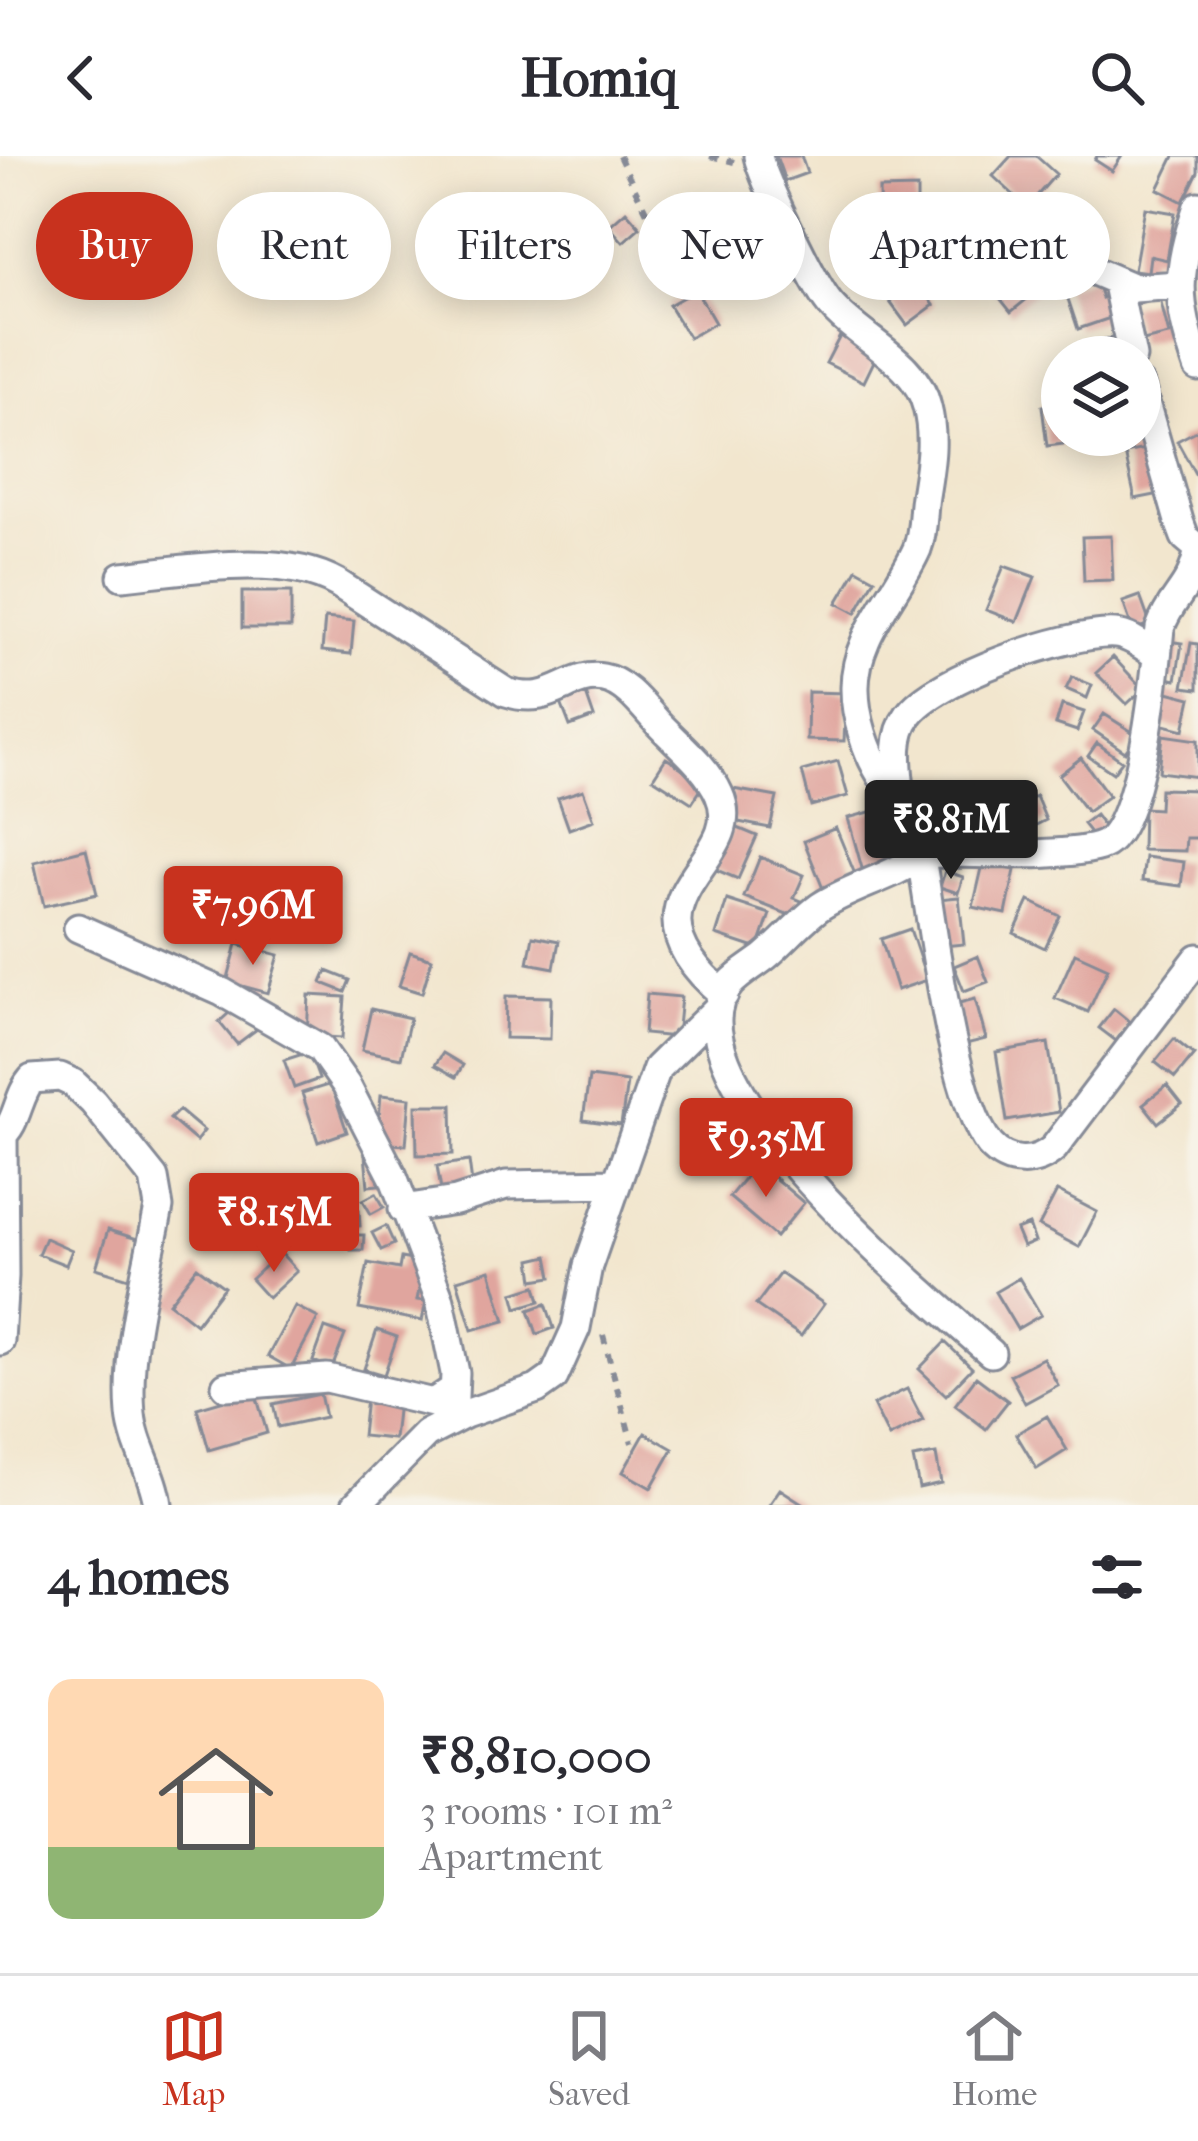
<!DOCTYPE html>
<meta charset="utf-8">
<style>
body{margin:0;font-family:"IM FELL French Canon",serif;background:#f2f2f3;color:#2b2b33;height:100vh;display:flex;flex-direction:column;font-size:45px;white-space:nowrap}
*{box-sizing:border-box;margin:0}
p{font-size:39px;color:#7c7c81}
.icon{flex:none;width:66px;height:66px;fill:none;stroke:currentColor;stroke-width:2;stroke-linecap:round;stroke-linejoin:round}
.map{position:relative;height:1349px;overflow:hidden}
.sheet{display:flex;flex-direction:column;background:#fff;flex:1}
.sheet>*{flex:none}
.guide{position:absolute;left:36px;top:36px;width:1128px;height:108px;display:flex;gap:24px}
.controls{position:absolute;left:1041px;top:180px;display:grid;gap:24px}
.controls a{display:grid;place-items:center;width:120px;height:120px;border-radius:50%;background:#fff;box-shadow:0 6px 30px #0003;font-size:60px}
.price{position:absolute;translate:-50% -102px;padding:0 27px;border-radius:12px;background:#c8321e;color:#fff;font-size:39px;line-height:78px;filter:drop-shadow(0 3px 6px #0008)}
.price::after{content:'';position:absolute;left:50%;top:72px;width:36px;height:27px;margin-left:-18px;background:inherit;clip-path:polygon(0 0,100% 0,50% 100%)}
.price.selected{background:#222;color:#fff}
ul{padding:0;list-style:none}
li{display:flex;align-items:center;gap:36px;height:300px;padding:0 48px}
li span{display:grid;place-items:center;flex:none;width:336px;height:240px;border-radius:24px;color:#555}
li>.icon{margin-inline-start:auto}
span .icon{width:144px;height:144px;fill:#fffc;stroke-width:1}
li b{font-size:51px}
h2{display:flex;justify-content:space-between;align-items:center;height:144px;padding:0 48px;font-size:51px}
.pill{padding:0 42px;border-radius:54px;background:#fff;box-shadow:0 6px 30px #0003;font-size:42px;line-height:108px}
.pill.selected{background:#c8321e;color:#fff}
header{display:flex;justify-content:space-between;align-items:center;height:156px;padding:0 48px;background:#fff;font-size:54px;font-weight:700}
.tabs{display:flex;justify-content:space-around;align-items:center;height:168px;border-top:3px solid #e1e1e2;background:#fff;font-size:33px;color:#7c7c81}
.tabs a{display:grid;justify-items:center;gap:6px}
.tabs .selected{color:#c8321e}
.map>svg:first-child{display:block}
</style>
<header><svg class="icon" aria-label="back" viewBox="0 0 24 24"><path d="M15 5l-7 7 7 7"/></svg>Homiq<svg class="icon" aria-label="search" viewBox="0 0 24 24"><circle cx="10" cy="10" r="6"/><path d="M15 15l6 6"/></svg></header>
<div class="map">
<svg width="1198" height="1349" viewBox="0 0 1198 1349">
<rect width="100%" height="100%" fill="#f7f3e8"/>
<filter id="ink" filterUnits="userSpaceOnUse"><feTurbulence type="fractalNoise" baseFrequency=".00833" numOctaves="2"/><feDisplacementMap in="SourceGraphic" scale="24" xChannelSelector="R" yChannelSelector="G"/><feConvolveMatrix kernelMatrix="1 2 1 2 8 2 1 2 1" color-interpolation-filters="sRGB"/></filter>
<filter id="wash" filterUnits="userSpaceOnUse"><feTurbulence type="fractalNoise" baseFrequency=".004" numOctaves="4" result="noise"/><feDisplacementMap in="SourceGraphic" scale="48" xChannelSelector="R" yChannelSelector="G"/><feGaussianBlur stdDeviation="2.7" result="paint"/><feColorMatrix in="noise" values="0 0 0 0 0 0 0 0 0 0 0 0 0 0 0 0 0 1.4 0 .05"/><feComposite in="paint" operator="in"/></filter>
<g filter="url(#wash)">
<rect width="100%" height="100%" fill="#f2e6ce"/>
<g id="blocks">
<path fill="#e0a59e" d="M 776,0 L 801,0 L 807,17 L 785,25 Z
M 1011,0 L 1036,0 L 1056,18 L 1027,51 L 993,20 Z
M 1097,0 L 1122,0 L 1112,15 L 1095,4 Z
M 1174,0 L 1198,0 L 1198,16 L 1183,46 L 1158,33 Z
M 917,32 L 917,71 L 880,72 L 879,33 Z
M 476,40 L 500,74 L 469,96 L 445,63 Z
M 1145,52 L 1175,57 L 1167,104 L 1150,100 L 1148,116 L 1134,114 Z
M 626,55 L 640,71 L 623,86 L 609,70 Z
M 550,61 L 569,87 L 546,104 L 527,78 Z
M 1077,70 L 1084,100 L 1058,106 L 1050,77 Z
M 755,78 L 789,83 L 783,126 L 750,122 Z
M 1024,105 L 1043,130 L 1011,156 L 991,131 Z
M 912,118 L 934,149 L 907,169 L 884,138 Z
M 1095,121 L 1102,142 L 1109,139 L 1116,160 L 1078,173 L 1064,131 Z
M 696,134 L 715,167 L 689,182 L 669,149 Z
M 1160,143 L 1169,179 L 1139,186 L 1130,150 Z
M 840,180 L 877,199 L 864,226 L 826,207 Z
M 1119,180 L 1125,201 L 1083,201 L 1080,190 Z
M 1062,247 L 1062,279 L 1071,279 L 1072,287 L 1047,290 L 1042,250 Z
M 1198,274 L 1198,323 L 1177,285 Z
M 1150,292 L 1160,338 L 1135,343 L 1125,297 Z
M 1111,380 L 1113,424 L 1084,425 L 1082,381 Z
M 1004,410 L 1035,421 L 1017,466 L 986,454 Z
M 857,413 L 875,423 L 856,457 L 837,447 Z
M 242,436 L 291,436 L 291,472 L 242,472 Z
M 1140,440 L 1150,468 L 1133,474 L 1123,446 Z
M 325,462 L 354,465 L 351,498 L 322,495 Z
M 1168,485 L 1182,487 L 1176,524 L 1162,521 Z
M 1191,487 L 1198,488 L 1198,533 L 1183,531 Z
M 1113,501 L 1143,533 L 1127,548 L 1096,517 Z
M 1072,521 L 1092,529 L 1087,542 L 1066,533 Z
M 1164,535 L 1191,542 L 1184,574 L 1156,567 Z
M 808,536 L 846,537 L 844,585 L 807,584 Z
M 586,538 L 594,561 L 570,570 L 561,547 Z
M 1062,549 L 1084,556 L 1077,575 L 1056,568 Z
M 1104,558 L 1137,579 L 1125,596 L 1093,574 Z
M 1163,579 L 1198,584 L 1198,621 L 1159,616 Z
M 1097,587 L 1122,605 L 1113,617 L 1088,600 Z
M 666,602 L 705,627 L 692,647 L 653,622 Z
M 1081,602 L 1109,640 L 1087,656 L 1059,619 Z
M 838,605 L 848,640 L 811,650 L 802,615 Z
M 733,633 L 777,641 L 770,672 L 728,664 Z
M 1160,633 L 1198,634 L 1198,682 L 1186,682 L 1185,695 L 1142,694 L 1143,652 L 1159,653 Z
M 583,634 L 594,664 L 569,673 L 558,642 Z
M 1003,640 L 1022,669 L 1005,680 L 986,652 Z
M 1036,640 L 1046,664 L 1032,671 L 1021,646 Z
M 891,650 L 906,704 L 863,716 L 848,662 Z
M 1095,659 L 1106,674 L 1095,683 L 1083,668 Z
M 733,670 L 757,680 L 738,723 L 714,713 Z
M 836,672 L 857,723 L 824,735 L 804,685 Z
M 86,693 L 97,738 L 44,750 L 34,706 Z
M 760,701 L 804,719 L 794,742 L 804,746 L 797,762 L 744,741 Z
M 1145,701 L 1184,706 L 1181,730 L 1142,725 Z
M 983,708 L 1015,714 L 1006,758 L 973,751 Z
M 945,715 L 963,721 L 958,737 L 940,731 Z
M 959,741 L 964,788 L 942,790 L 938,743 Z
M 727,744 L 770,758 L 758,793 L 716,779 Z
M 1029,745 L 1060,760 L 1045,792 L 1014,777 Z
M 910,773 L 927,824 L 897,834 L 881,783 Z
M 533,780 L 559,785 L 554,812 L 528,807 Z
M 237,788 L 279,799 L 268,837 L 227,826 Z
M 410,796 L 432,803 L 422,837 L 399,830 Z
M 1075,797 L 1108,812 L 1088,856 L 1055,842 Z
M 978,800 L 988,826 L 964,835 L 954,810 Z
M 327,815 L 350,824 L 345,836 L 322,827 Z
M 647,838 L 681,841 L 677,881 L 644,878 Z
M 309,839 L 345,841 L 342,882 L 307,880 Z
M 506,840 L 551,841 L 550,883 L 505,882 Z
M 975,843 L 986,883 L 966,888 L 955,848 Z
M 237,850 L 257,873 L 237,888 L 219,866 Z
M 371,853 L 410,862 L 401,902 L 362,894 Z
M 1114,853 L 1130,866 L 1116,885 L 1099,872 Z
M 1174,883 L 1194,899 L 1175,922 L 1155,906 Z
M 1048,887 L 1059,956 L 1007,965 L 996,896 Z
M 309,896 L 319,923 L 294,932 L 284,904 Z
M 443,897 L 463,909 L 456,921 L 435,909 Z
M 589,921 L 627,926 L 621,969 L 583,964 Z
M 331,928 L 347,976 L 318,986 L 302,937 Z
M 1167,929 L 1182,948 L 1158,967 L 1143,948 Z
M 381,939 L 410,942 L 406,989 L 377,987 Z
M 416,949 L 452,949 L 453,998 L 417,999 Z
M 179,954 L 204,975 L 196,985 L 170,963 Z
M 376,998 L 379,1029 L 368,1030 L 365,999 Z
M 469,1005 L 473,1035 L 442,1040 L 437,1010 Z
M 757,1007 L 804,1047 L 776,1081 L 729,1041 Z
M 1057,1035 L 1097,1056 L 1079,1091 L 1039,1070 Z
M 376,1037 L 384,1051 L 371,1058 L 363,1044 Z
M 347,1054 L 359,1054 L 360,1070 L 348,1071 Z
M 1029,1069 L 1035,1086 L 1023,1091 L 1016,1074 Z
M 386,1070 L 394,1088 L 381,1094 L 372,1077 Z
M 108,1074 L 144,1085 L 132,1123 L 96,1112 Z
M 351,1079 L 364,1079 L 363,1094 L 351,1094 Z
M 45,1082 L 72,1094 L 66,1109 L 38,1098 Z
M 280,1096 L 297,1115 L 268,1142 L 251,1123 Z
M 548,1100 L 552,1121 L 534,1124 L 531,1104 Z
M 401,1102 L 417,1105 L 414,1116 L 422,1118 L 417,1144 L 426,1145 L 422,1165 L 359,1153 L 368,1107 L 399,1113 Z
M 197,1111 L 224,1131 L 196,1168 L 169,1147 Z
M 490,1114 L 505,1165 L 472,1174 L 457,1124 Z
M 780,1117 L 824,1148 L 801,1180 L 756,1149 Z
M 1019,1122 L 1041,1159 L 1017,1173 L 995,1136 Z
M 536,1130 L 540,1145 L 517,1152 L 513,1137 Z
M 546,1148 L 554,1172 L 537,1178 L 529,1154 Z
M 295,1150 L 318,1162 L 291,1213 L 268,1200 Z
M 325,1172 L 345,1179 L 332,1212 L 313,1205 Z
M 377,1174 L 397,1181 L 384,1219 L 364,1213 Z
M 945,1186 L 972,1212 L 946,1239 L 919,1213 Z
M 1043,1202 L 1058,1229 L 1025,1247 L 1010,1219 Z
M 976,1221 L 1008,1245 L 986,1273 L 955,1249 Z
M 907,1233 L 923,1264 L 889,1281 L 873,1249 Z
M 255,1235 L 267,1277 L 209,1294 L 197,1252 Z
M 320,1238 L 325,1261 L 278,1271 L 273,1248 Z
M 366,1242 L 398,1245 L 394,1283 L 362,1280 Z
M 1047,1260 L 1067,1294 L 1037,1313 L 1016,1278 Z
M 645,1277 L 673,1293 L 651,1332 L 623,1316 Z
M 936,1298 L 941,1327 L 919,1332 L 913,1302 Z
M 780,1333 L 805,1349 L 769,1349 Z"/>
</g>
</g>
<g filter="url(#ink)">
<use href="#blocks" fill-opacity="0" stroke="#868a96" stroke-width="3"/>
<g fill="none" stroke-linecap="round" stroke-linejoin="round">
<g stroke="#868a96" stroke-width="33">
<path id="minor" d="M 758,0 C 763,24 813,127 829,147 C 857,182 916,204 927,251 C 935,282 930,309 925,340 C 922,359 924,375 917,393 C 896,440 854,480 855,533 C 855,561 866,595 881,619 C 896,643 914,661 919,690 C 932,759 950,939 990,989 C 1008,1009 1035,1009 1054,992 L 1198,802
M 1198,50 C 1176,116 1175,145 1198,211
M 1037,70 L 1042,100 L 1053,115 L 1092,114 L 1134,132 L 1179,129
M 1117,128 L 1132,201
M 1140,229 L 1179,365 L 1185,381 L 1198,392
M 122,420 C 183,414 282,395 337,427 L 506,536 C 553,552 568,516 603,522 C 626,526 644,552 659,568 C 679,589 707,611 719,638 C 751,708 606,740 724,839
M 901,643 C 899,616 891,583 908,560 C 933,522 1070,475 1115,478 C 1130,479 1144,491 1157,499
M 920,697 C 960,696 1071,703 1103,689 C 1142,672 1156,513 1160,472 C 1172,439 1190,435 1198,397
M 920,701 C 890,722 852,730 821,750 C 801,764 785,784 766,800 C 755,809 740,817 730,828 C 654,917 931,1143 991,1197
M 78,772 L 222,836 L 320,892 L 346,929 L 393,1020 L 440,1144 L 455,1217 L 453,1264
M 0,981 C 18,968 17,940 32,923 L 60,921 L 73,927 L 93,946 L 154,1022 L 159,1051 C 147,1117 125,1191 131,1258 C 134,1290 154,1317 158,1349
M 403,1053 L 456,1045 L 506,1029 L 615,1027
M 0,1185 L 4,1120 L 3,980
M 226,1230 L 327,1222 L 433,1247 L 454,1233
M 356,1349 L 426,1278 L 465,1258 L 537,1233 L 554,1221 L 576,1172 L 588,1110 L 657,912 L 718,852"/>
</g>
<path stroke="#868a96" stroke-width="6" stroke-dasharray="9 9" stroke-linecap="butt" d="M 619,0 L 680,124
M 710,0 L 734,6
M 603,1179 L 632,1287"/>
<use href="#minor" stroke="#fff" stroke-width="27"/>
</g>
</g>
</svg>
<div class="controls">
<a><svg class="icon" aria-label="layers" viewBox="0 0 24 24"><path d="M12 4l9 5-9 5-9-5zM3 14l9 5 9-5"/></svg></a>
</div>
<b class="price selected" style="left:951px;top:726px">₹8.81M</b>
<b class="price" style="left:253px;top:812px">₹7.96M</b>
<b class="price" style="left:766px;top:1044px">₹9.35M</b>
<b class="price" style="left:274px;top:1119px">₹8.15M</b>
<div class="guide">
<a class="pill selected">Buy</a>
<a class="pill">Rent</a>
<a class="pill">Filters</a>
<a class="pill">New</a>
<a class="pill">Apartment</a>
</div>
</div>
<section class="sheet">
<h2>4 homes<svg class="icon" aria-label="filters" viewBox="0 0 24 24"><path d="M4 7h16M4 17h16"/><circle cx="9" cy="7" r="2"/><circle cx="15" cy="17" r="2"/></svg></h2>
<ul>
<li><span style="background:linear-gradient(#ffd9b3 70%,#8fb573 0)"><svg class="icon" aria-label="home" viewBox="0 0 24 24"><path d="M3 11l9-7 9 7M6 9v11h12V9"/></svg></span><div><b>₹8,810,000</b><p>3 rooms · 101 m²</p><p>Apartment</p></div></li>
</ul>
</section>
<nav class="tabs">
<a class="selected"><svg class="icon" aria-label="map" viewBox="0 0 24 24"><path d="M3 6l6-2 6 2 6-2v14l-6 2-6-2-6 2zM9 4v14M15 6v14"/></svg>Map</a>
<a><svg class="icon" aria-label="saved" viewBox="0 0 24 24"><path d="M7 4h10v16l-5-4-5 4z"/></svg>Saved</a>
<a><svg class="icon" aria-label="home" viewBox="0 0 24 24"><path d="M3 11l9-7 9 7M6 9v11h12V9"/></svg>Home</a>
</nav>
